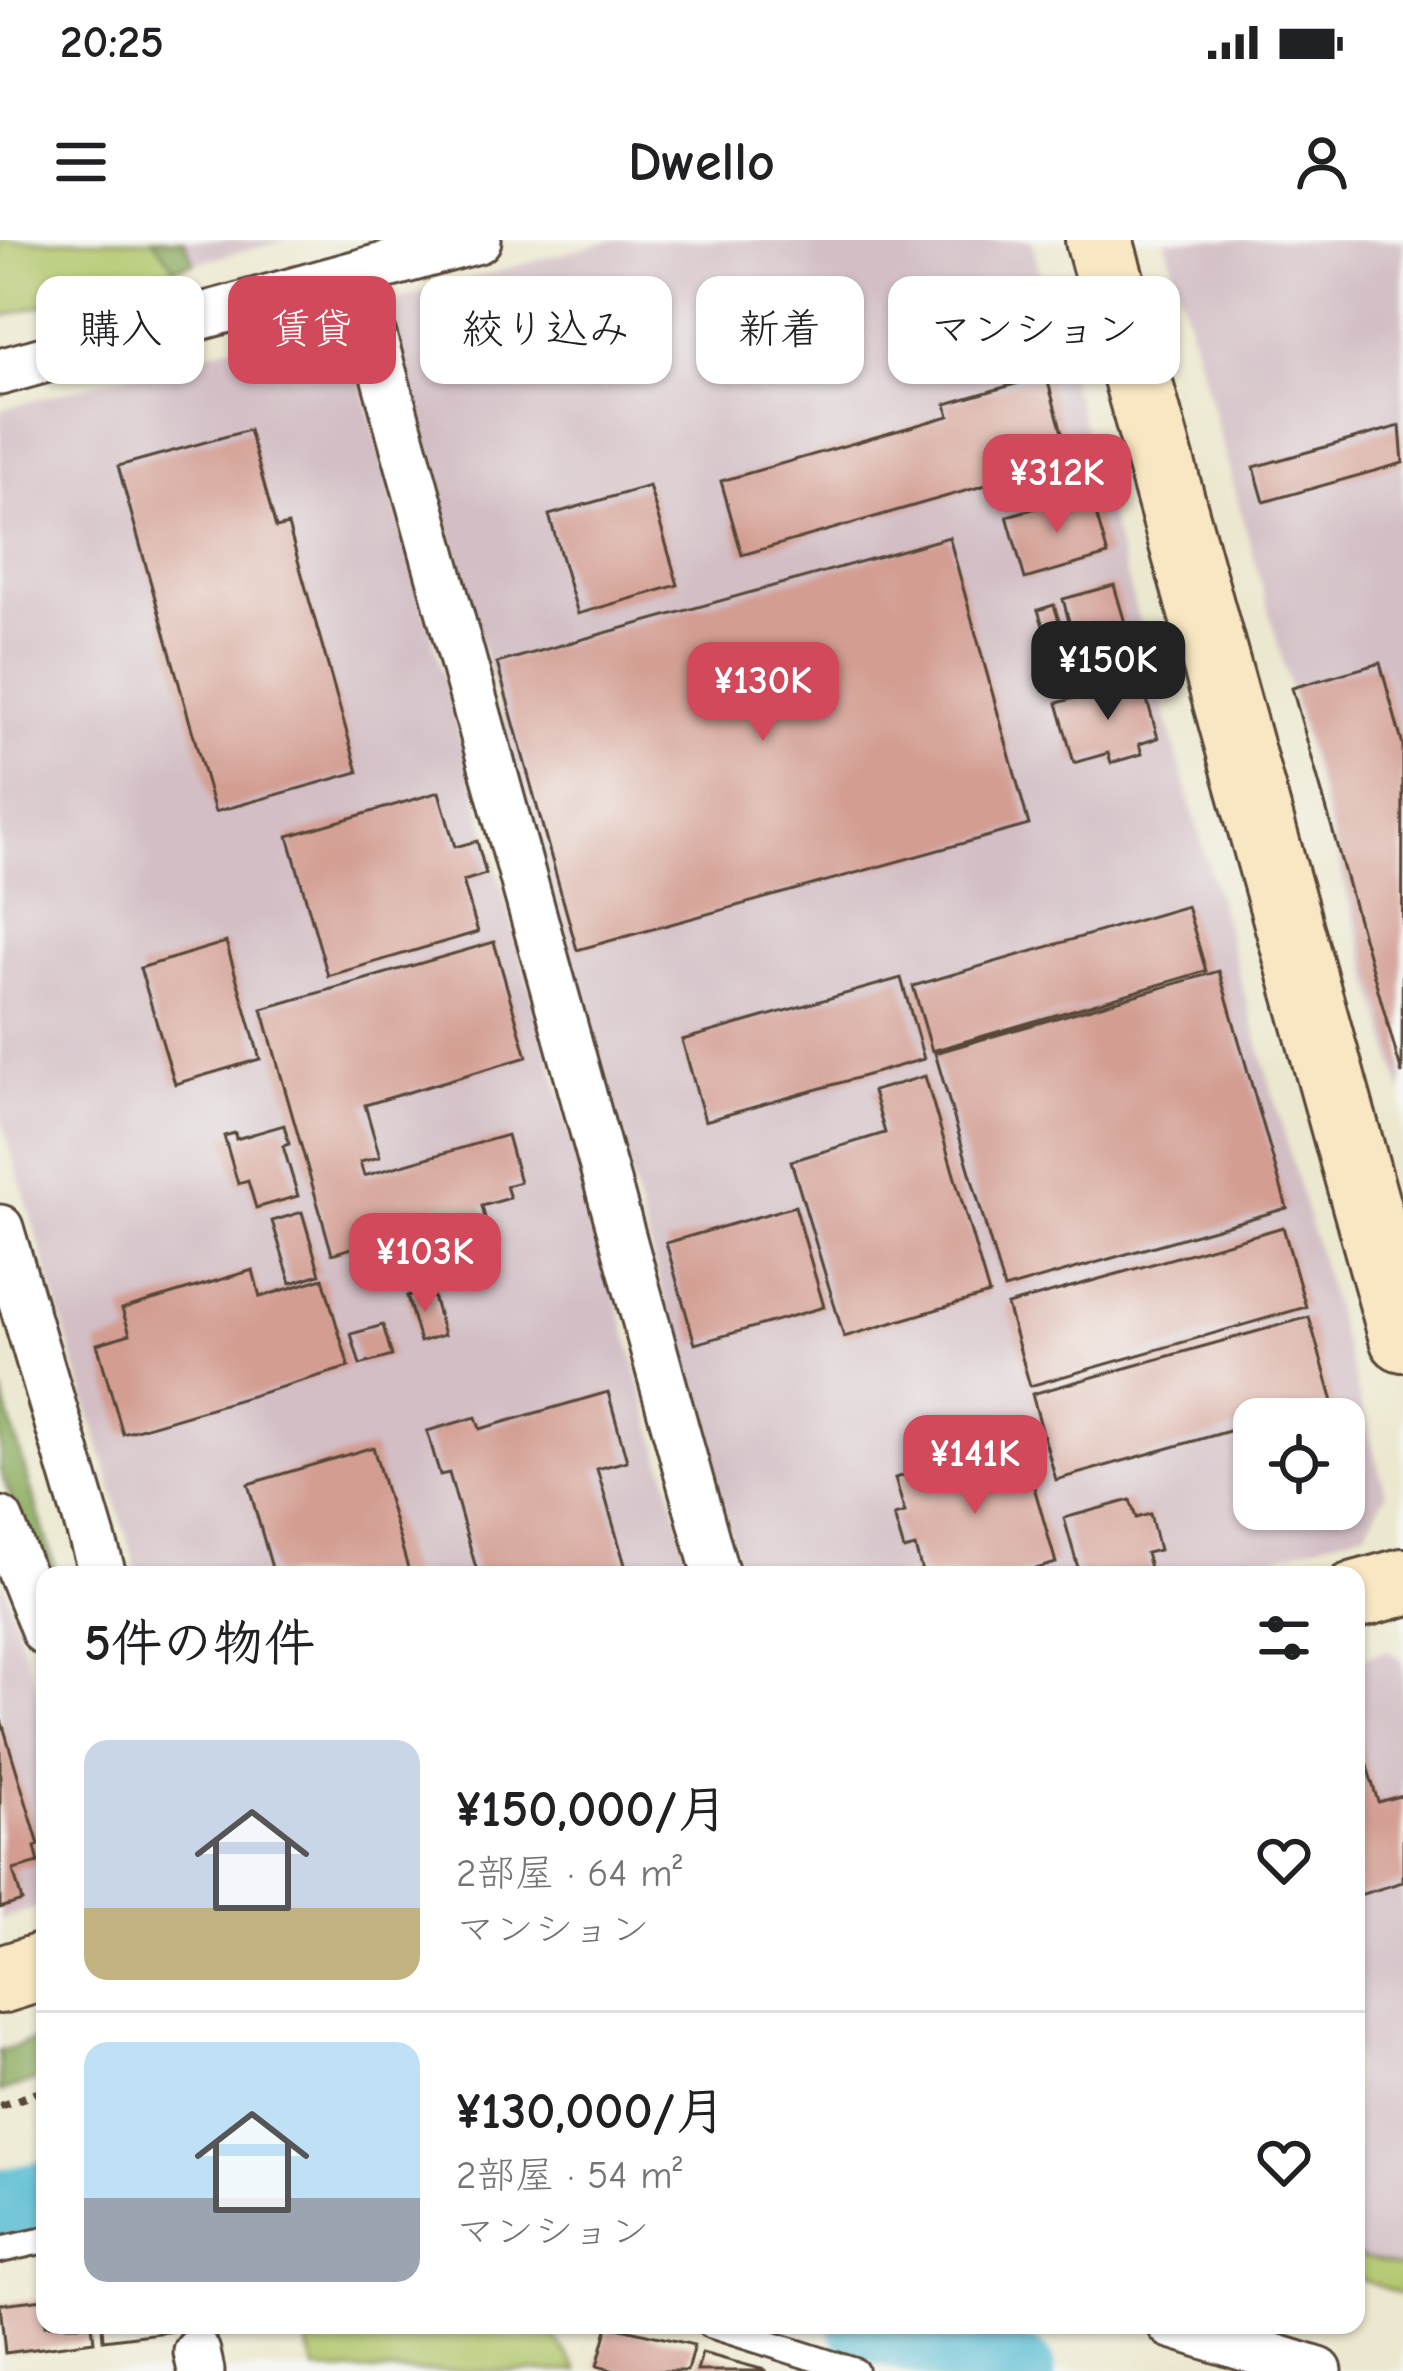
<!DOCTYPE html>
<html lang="ja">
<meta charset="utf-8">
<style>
body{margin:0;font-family:"Comic Neue","Klee One",sans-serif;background:#f2f2f2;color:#202124;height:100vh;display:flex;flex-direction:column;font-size:45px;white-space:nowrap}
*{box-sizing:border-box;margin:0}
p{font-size:39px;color:#757577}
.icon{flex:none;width:66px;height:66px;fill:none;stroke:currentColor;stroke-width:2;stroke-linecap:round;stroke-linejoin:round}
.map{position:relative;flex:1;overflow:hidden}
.side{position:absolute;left:36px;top:1326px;width:1329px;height:768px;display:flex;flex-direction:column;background:#fff;border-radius:24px;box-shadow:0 3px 9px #0004}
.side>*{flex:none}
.top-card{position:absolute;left:36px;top:36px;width:1332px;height:108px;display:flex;gap:24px}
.tools{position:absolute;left:1233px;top:1158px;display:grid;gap:24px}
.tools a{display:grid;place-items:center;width:132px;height:132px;border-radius:24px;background:#fff;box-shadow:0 3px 9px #0004;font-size:60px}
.price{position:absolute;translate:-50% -102px;padding:0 27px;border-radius:24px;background:#d1495b;color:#fff;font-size:39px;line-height:78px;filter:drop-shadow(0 3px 6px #0008)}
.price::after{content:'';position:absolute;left:50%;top:72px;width:36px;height:27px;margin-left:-18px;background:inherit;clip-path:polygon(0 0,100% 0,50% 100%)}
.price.active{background:#222;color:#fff}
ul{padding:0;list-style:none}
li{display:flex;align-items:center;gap:36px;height:300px;padding:0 48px}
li+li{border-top:3px solid #e0e0e0}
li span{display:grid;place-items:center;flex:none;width:336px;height:240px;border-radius:24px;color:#555}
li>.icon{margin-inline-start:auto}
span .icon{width:144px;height:144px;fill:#fffc;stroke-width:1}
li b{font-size:51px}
h2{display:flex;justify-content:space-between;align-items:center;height:144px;padding:0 48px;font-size:51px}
.tag{padding:0 42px;border-radius:24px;background:#fff;box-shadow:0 3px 9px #0004;font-size:42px;line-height:108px}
.tag.active{background:#d1495b;color:#fff}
.status{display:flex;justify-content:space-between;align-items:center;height:84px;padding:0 60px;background:#fff;direction:ltr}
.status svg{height:33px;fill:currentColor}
header{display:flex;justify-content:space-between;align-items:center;height:156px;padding:0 48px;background:#fff;font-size:54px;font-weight:800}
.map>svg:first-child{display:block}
</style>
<div class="status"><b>20:25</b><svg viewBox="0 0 49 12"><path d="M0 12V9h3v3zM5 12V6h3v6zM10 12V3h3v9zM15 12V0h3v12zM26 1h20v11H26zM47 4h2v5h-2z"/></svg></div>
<header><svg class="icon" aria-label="menu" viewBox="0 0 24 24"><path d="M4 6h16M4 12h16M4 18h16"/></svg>Dwello<svg class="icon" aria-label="person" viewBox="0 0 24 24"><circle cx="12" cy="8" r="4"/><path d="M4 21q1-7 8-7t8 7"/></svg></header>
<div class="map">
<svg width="1403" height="2131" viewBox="0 0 1403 2131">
<rect width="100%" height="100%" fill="#f6f6f2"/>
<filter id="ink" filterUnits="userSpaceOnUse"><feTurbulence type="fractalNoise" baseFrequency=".00833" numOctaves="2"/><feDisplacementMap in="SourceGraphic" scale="24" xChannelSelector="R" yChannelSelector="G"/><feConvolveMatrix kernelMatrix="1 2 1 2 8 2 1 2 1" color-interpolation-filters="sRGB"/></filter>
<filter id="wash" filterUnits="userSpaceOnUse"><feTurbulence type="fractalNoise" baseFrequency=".004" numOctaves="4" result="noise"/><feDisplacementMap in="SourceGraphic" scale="48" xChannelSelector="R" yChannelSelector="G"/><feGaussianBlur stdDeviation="2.7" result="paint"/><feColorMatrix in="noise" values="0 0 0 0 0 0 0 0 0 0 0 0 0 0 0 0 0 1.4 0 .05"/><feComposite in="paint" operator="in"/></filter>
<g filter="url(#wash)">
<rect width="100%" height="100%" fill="#ece8cf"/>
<path fill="#d2bec4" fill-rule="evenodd" d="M 184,0 L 288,0 L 194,23 Z
M 612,0 L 1031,0 L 1386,1253 L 1366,1290 L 1212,1335 L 742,1335 L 391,81 L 402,58 ZM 1254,1179 L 1344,1179 L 1344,1269 L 1254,1269 Z
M 1165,0 L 1403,0 L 1403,856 L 1194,102 Z
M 327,79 L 349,98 L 694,1335 L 138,1335 L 0,873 L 0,170 Z
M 0,1334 L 45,1475 L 45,1665 L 0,1679 Z
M 1388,1411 L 1403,1420 L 1403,2028 L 1356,2015 L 1356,1420 Z"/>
<path fill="#b1c66a" stroke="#767844" stroke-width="3" d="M 0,0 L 184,0 L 194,23 L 0,77 Z
M 1356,2015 L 1403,2028 L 1403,2055 L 1356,2037 Z
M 199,2085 L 546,2085 L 579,2131 L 315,2131 L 305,2095 L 201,2096 Z"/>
<path fill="#8cab5e" stroke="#646a3e" stroke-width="3" d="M 153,0 L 184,0 L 194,23 L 175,28 Z
M 0,1146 L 57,1335 L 45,1335 L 45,1346 L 0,1230 Z
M 45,1797 L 45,1838 L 0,1852 L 0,1811 Z"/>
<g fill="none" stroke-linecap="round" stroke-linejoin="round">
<path stroke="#53bad1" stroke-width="69" d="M 0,1965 L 45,1955
M 863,2085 L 1021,2131"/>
</g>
<g id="blocks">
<path fill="#d39d92" d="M 1046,135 L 1070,221 L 742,315 L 721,241 L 949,176 L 946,164 Z
M 1400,186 L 1403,223 L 1264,262 L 1254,227 Z
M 249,190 L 276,288 L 288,285 L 358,532 L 215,572 L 118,226 Z
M 649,246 L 678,345 L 578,374 L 549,275 Z
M 1090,253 L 1108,315 L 1025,339 L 1007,276 Z
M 949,297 L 1029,585 L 577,710 L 497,423 Z
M 1114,345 L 1125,383 L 1073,397 L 1063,359 Z
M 1054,365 L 1061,387 L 1045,392 L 1038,370 Z
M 1380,423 L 1403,506 L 1402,834 L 1292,448 Z
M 1141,439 L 1158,498 L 1139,504 L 1142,514 L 1111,523 L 1108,513 L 1074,523 L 1057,463 Z
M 439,552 L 455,607 L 477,601 L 486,634 L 463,641 L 478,692 L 328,736 L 288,596 Z
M 1187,666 L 1206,731 L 932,811 L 913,746 Z
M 226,702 L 260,819 L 175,844 L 140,728 Z
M 494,702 L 527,817 L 365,865 L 380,917 L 360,922 L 364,936 L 507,895 L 520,942 L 506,946 L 510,958 L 482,966 L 485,978 L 385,1007 L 382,999 L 332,1014 L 262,769 Z
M 1219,731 L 1287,968 L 1004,1049 L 935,813 Z
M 901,738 L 924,819 L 705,881 L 682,800 Z
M 925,836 L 989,1054 L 844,1097 L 791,921 L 885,893 L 873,851 Z
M 284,885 L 289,904 L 283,906 L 298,956 L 256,968 L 248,941 L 238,944 L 224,896 L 235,893 L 236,899 Z
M 795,966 L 824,1067 L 695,1104 L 666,1003 Z
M 302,972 L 320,1034 L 291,1043 L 272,981 Z
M 1283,987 L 1306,1067 L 1030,1146 L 1007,1065 Z
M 253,1030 L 260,1057 L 323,1038 L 349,1127 L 123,1194 L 97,1104 L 130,1094 L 122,1069 Z
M 431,1049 L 444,1095 L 420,1102 L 407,1056 Z
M 1309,1077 L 1333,1162 L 1273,1179 L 1254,1179 L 1254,1184 L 1056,1240 L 1032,1154 Z
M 383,1085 L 392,1116 L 360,1125 L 351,1094 Z
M 608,1152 L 627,1221 L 597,1229 L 628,1335 L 478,1335 L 449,1233 L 440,1235 L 427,1191 L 476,1177 L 480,1189 Z
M 1021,1202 L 1056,1323 L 1016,1335 L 923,1335 L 915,1307 L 904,1310 L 894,1276 L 905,1273 L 895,1238 Z
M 373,1207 L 410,1335 L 274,1335 L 248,1244 Z
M 1130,1260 L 1136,1278 L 1150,1274 L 1159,1310 L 1146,1313 L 1152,1335 L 1080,1335 L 1064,1278 Z
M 0,1476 L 39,1605 L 35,1607 L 39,1623 L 13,1630 L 22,1661 L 0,1668 Z
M 1356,1490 L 1378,1562 L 1403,1555 L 1403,1642 L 1356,1656 Z
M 45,2059 L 45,2085 L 92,2085 L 94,2101 L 5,2113 L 0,2064 Z
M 102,2085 L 176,2085 L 176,2091 L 103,2100 Z
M 608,2085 L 694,2105 L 687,2131 L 615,2131 L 597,2126 Z
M 702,2113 L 765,2130 L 764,2131 L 697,2131 Z"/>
</g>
</g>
<g filter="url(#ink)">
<use href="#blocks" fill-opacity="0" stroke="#564639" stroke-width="3"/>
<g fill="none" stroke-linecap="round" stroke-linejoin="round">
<g stroke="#564639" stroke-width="30">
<path id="lane" d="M 0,2010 L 45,2000
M 710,2085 L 855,2131"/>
</g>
<g stroke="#564639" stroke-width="51">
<path id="street" d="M 356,34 L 716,1335
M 0,132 L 478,0
M 0,988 L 103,1335
M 0,1280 L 45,1392
M 1171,2085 L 1319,2131
M 197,2112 L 201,2131"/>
</g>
<g stroke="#564639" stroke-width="72">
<path id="secondary" d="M 1099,0 L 1403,1098
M 1356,1355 L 1403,1342
M 0,1740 L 45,1726"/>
</g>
<path stroke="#564639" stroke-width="8" stroke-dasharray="9 9" stroke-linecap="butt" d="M 0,1866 L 45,1850"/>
<use href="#lane" stroke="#fff" stroke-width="24"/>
<use href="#street" stroke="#fff" stroke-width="45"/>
<use href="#secondary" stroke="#f9e7c3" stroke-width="66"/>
</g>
</g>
</svg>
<div class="tools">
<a><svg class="icon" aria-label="locate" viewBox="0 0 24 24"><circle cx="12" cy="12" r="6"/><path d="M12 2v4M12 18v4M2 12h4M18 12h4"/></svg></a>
</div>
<b class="price" style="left:1057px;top:296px">¥312K</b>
<b class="price active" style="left:1108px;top:483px">¥150K</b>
<b class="price" style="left:763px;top:504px">¥130K</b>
<b class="price" style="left:425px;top:1075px">¥103K</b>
<b class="price" style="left:975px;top:1277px">¥141K</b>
<div class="top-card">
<a class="tag">購入</a>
<a class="tag active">賃貸</a>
<a class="tag">絞り込み</a>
<a class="tag">新着</a>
<a class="tag">マンション</a>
</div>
<section class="side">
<h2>5件の物件<svg class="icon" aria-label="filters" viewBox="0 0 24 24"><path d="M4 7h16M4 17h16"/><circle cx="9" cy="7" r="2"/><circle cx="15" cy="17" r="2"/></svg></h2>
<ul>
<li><span style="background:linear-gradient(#c9d6e8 70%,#c2b280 0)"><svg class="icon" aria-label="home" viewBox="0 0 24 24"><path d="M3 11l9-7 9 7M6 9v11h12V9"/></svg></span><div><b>¥150,000/月</b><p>2部屋 · 64 m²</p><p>マンション</p></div><svg class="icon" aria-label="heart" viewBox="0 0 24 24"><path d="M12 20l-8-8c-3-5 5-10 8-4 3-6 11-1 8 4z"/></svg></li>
<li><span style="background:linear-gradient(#bfe0f5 65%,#9aa5b1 0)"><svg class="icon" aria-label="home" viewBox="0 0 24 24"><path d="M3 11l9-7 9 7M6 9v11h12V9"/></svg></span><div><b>¥130,000/月</b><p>2部屋 · 54 m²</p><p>マンション</p></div><svg class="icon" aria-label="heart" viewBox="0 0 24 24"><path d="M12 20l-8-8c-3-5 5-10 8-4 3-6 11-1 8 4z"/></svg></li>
</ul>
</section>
</div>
